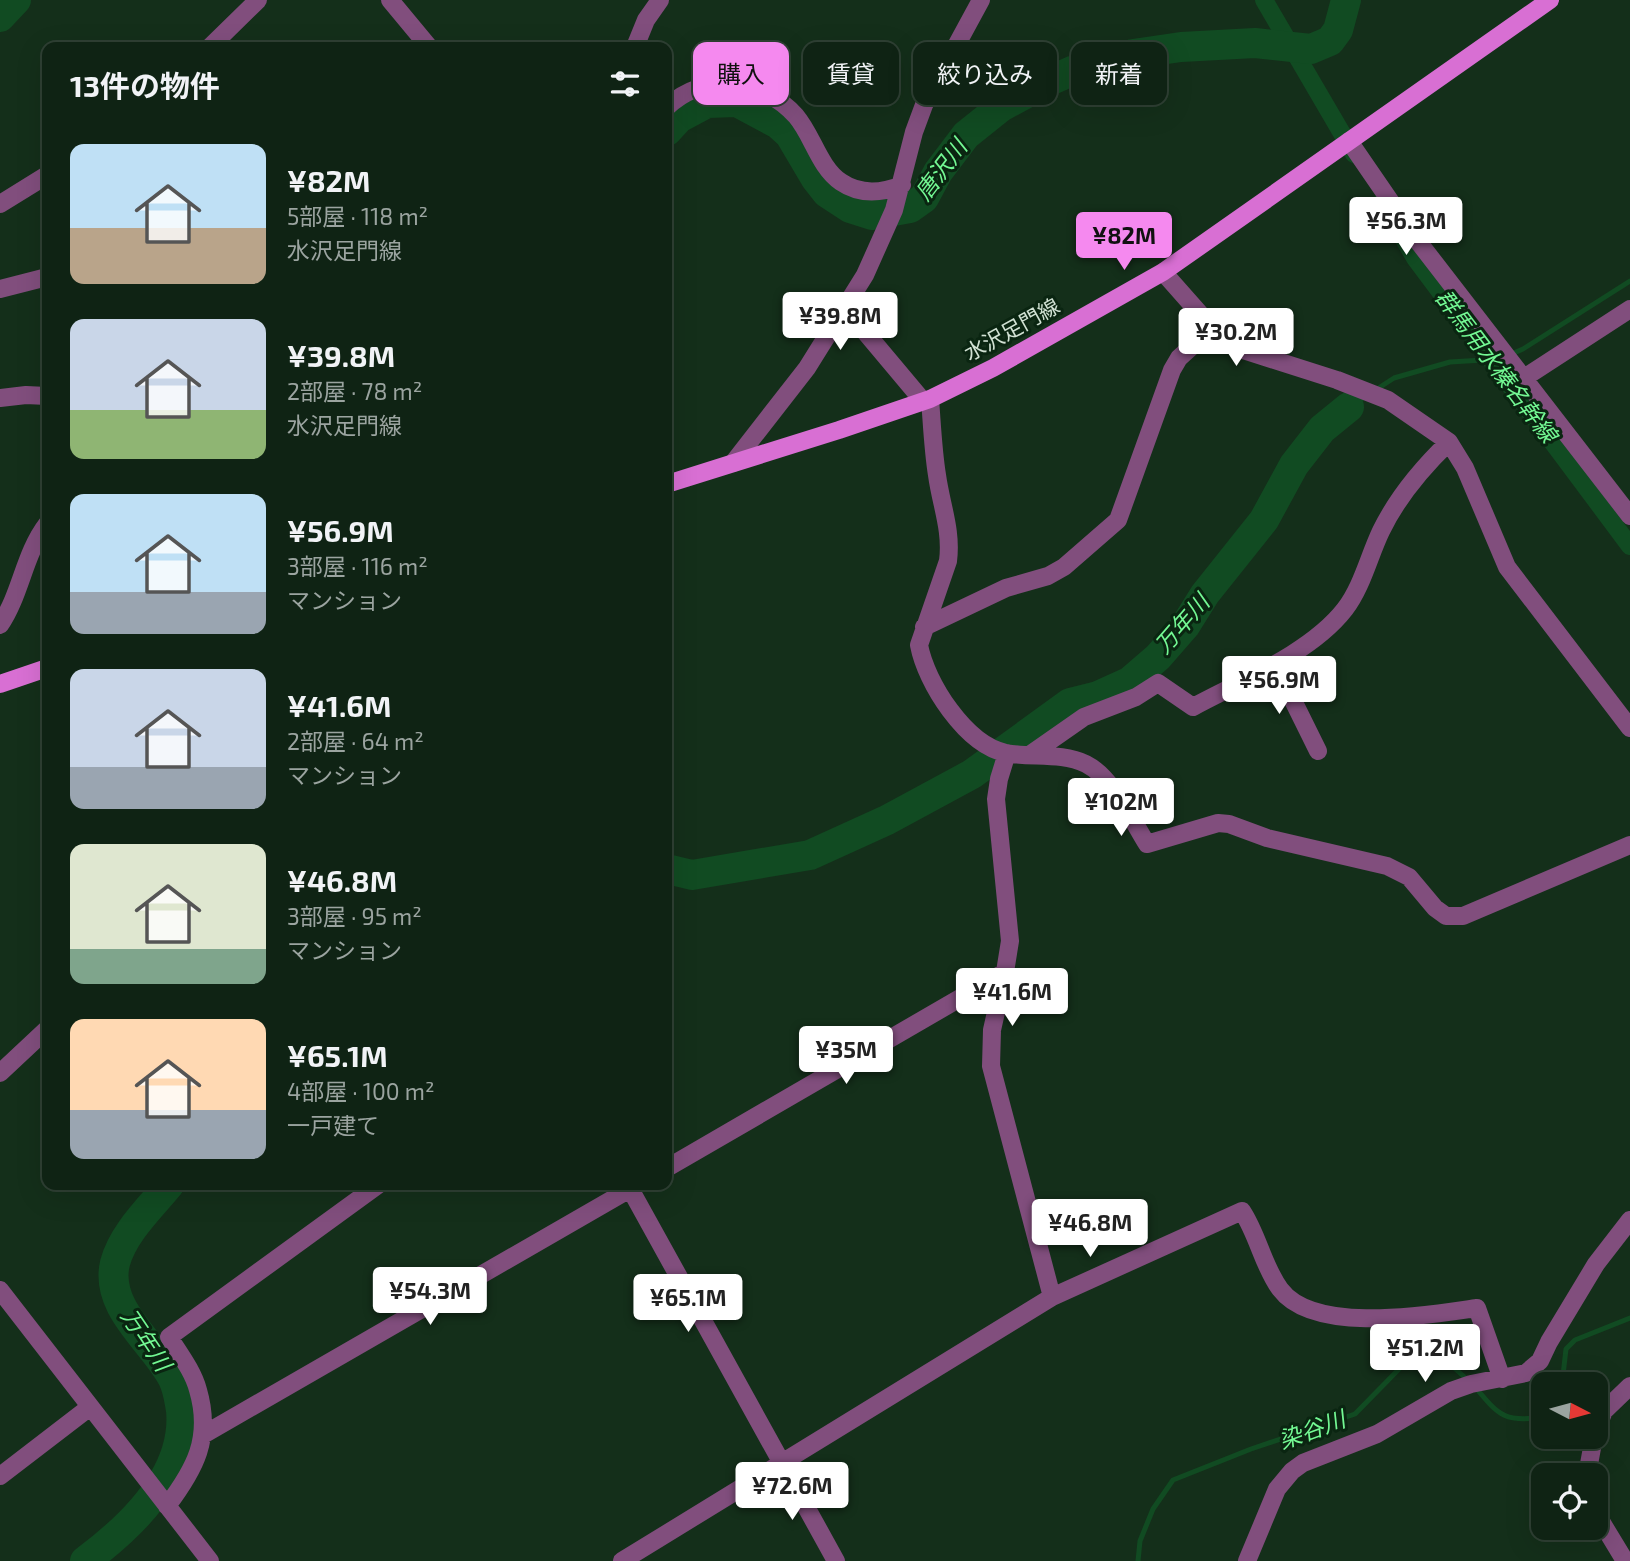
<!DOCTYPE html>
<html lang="ja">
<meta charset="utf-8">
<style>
body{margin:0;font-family:"Exo 2","Noto Sans JP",sans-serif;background:#1d2f22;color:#f1f3f6;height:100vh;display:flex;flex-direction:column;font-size:26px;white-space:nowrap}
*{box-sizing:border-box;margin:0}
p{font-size:23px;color:#9ba4a0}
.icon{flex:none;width:38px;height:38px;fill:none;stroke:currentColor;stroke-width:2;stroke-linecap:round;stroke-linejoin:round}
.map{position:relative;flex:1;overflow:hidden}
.sheet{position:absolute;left:42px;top:42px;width:630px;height:1148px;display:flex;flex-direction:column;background:#0f2314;border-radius:14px;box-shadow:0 7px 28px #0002,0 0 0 2px #2f4034}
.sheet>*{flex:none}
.banner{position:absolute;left:693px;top:42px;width:665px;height:63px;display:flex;gap:14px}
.needle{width:46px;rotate:96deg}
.buttons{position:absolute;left:1531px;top:1372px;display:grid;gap:14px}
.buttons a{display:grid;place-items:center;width:77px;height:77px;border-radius:14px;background:#0f2314;box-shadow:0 7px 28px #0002,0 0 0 2px #2f4034;font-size:35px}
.price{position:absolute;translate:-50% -60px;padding:0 16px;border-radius:7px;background:#fff;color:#222;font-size:23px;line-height:46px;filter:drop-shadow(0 2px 4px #0008)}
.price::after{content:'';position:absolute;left:50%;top:42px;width:21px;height:16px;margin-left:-10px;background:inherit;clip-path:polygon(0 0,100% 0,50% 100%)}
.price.selected{background:#f589ef;color:#111}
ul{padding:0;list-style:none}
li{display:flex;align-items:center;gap:21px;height:175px;padding:0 28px}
li span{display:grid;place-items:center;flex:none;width:196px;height:140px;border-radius:14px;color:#555}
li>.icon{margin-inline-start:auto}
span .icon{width:84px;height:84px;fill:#fffc;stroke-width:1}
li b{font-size:30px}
h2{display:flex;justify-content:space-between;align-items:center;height:84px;padding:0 28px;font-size:30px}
.chip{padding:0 24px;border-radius:14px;background:#0f2314;box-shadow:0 7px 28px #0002,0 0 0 2px #2f4034;font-size:24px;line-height:63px}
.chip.selected{background:#f589ef;color:#111}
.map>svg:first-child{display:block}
</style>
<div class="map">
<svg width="1630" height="1561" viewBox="0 0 1630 1561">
<rect width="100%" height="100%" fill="#142f1a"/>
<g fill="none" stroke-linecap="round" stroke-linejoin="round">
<path stroke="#114b22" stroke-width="5" d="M 1374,391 L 1394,378 L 1450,362 L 1500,359 L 1523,349 L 1630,281
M 1349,407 L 1366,396
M 1562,1384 L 1566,1349 L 1575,1340 L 1630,1318
M 1476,1388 C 1499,1416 1506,1423 1544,1417
M 1138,1561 L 1140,1541 L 1153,1509 L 1173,1480 L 1251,1449 L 1355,1414 L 1401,1367 L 1414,1359 L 1436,1358 L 1451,1365 L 1469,1381"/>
<path stroke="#114b22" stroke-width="18" d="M 1264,0 L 1354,154
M 1382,202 L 1415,258 L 1630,546"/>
<path stroke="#114b22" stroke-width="30" d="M 0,17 L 16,0
M 667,131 L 679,118 L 707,103 L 737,102 L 778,124 L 790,135 L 816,179 L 827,193 L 850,208 L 872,215 L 910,208 L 924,198 L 938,172 L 966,135 L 1001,107 L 1047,82 L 1072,71 L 1133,54 L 1181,47 L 1255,43 L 1311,49 L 1330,41 L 1338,30 L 1346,0
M 667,869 L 692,875 L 810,855 L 887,820 L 972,774 L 1070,703 L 1098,696 L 1129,682 L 1158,657 L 1185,626 L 1205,594 L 1264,520 L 1294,465 L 1322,429 L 1349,407
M 85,1561 C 132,1526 187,1474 181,1410 C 179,1399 178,1389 173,1379 C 155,1343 104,1309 115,1263 C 123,1233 150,1208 169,1185"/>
<path stroke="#814e7d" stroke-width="18" d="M 390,0 L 429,47
M 210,47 L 258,0
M 635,47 L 646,20 L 660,0
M 667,107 C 704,72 762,78 796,116 C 813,136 819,167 841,182 C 860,195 882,193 902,185
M 1349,141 L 1417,240 L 1630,516
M 0,204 L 47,175
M 1163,272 L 1224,341 L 1246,351 L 1337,380 L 1388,400 L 1449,442 L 1465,468 L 1507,567 L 1630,728
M 0,289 L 47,277
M 845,308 L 923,401
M 1524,378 L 1630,309
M 0,398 L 26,395 L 47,396
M 930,399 C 932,424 933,450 937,475 C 941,505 952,530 948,561 L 919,645 C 926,683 966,745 1006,753 C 1032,758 1061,752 1086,764 C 1112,777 1132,820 1147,844 L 1218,823 L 1229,824 L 1267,838 L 1387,866 L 1409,877 L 1435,908 L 1446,916 L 1463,916 L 1630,845
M 733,463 L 807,368 L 865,275 L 894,210 L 914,132 L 924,105 L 981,0
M 0,625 C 21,594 24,554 47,524
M 924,627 L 1006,588 L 1048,576 L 1064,567 L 1118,520 L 1172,370 L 1179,358 L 1212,328
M 1275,664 L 1318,751
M 1007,753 L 999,779 L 996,799 L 1010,941 L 1005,972 L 992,1030 L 991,1066 L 1052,1297
M 1031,754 L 1084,717 L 1136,697 L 1158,683 L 1193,707 C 1241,681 1311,653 1345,609 C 1362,587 1369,556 1381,531 C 1397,498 1423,467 1449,442
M 0,1073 L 47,1029
M 667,1168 L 1005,972
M 628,1185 L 836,1561
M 0,1290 L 210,1561
M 1596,1431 L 1604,1411 L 1630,1386
M 203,1435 L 637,1185
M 1587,1475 L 1594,1437
M 0,1476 L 90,1407
M 167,1506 C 195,1469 212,1438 198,1390 C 193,1371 179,1353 169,1337 L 378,1185
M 1596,1513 L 1625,1561
M 622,1561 L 1052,1297 L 1242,1211 C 1258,1235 1263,1266 1280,1289 C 1314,1335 1428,1315 1477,1308 L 1502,1379
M 1247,1561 L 1277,1489 L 1292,1471 L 1303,1463 L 1377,1434 L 1451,1391 L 1471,1384 L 1526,1373 L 1540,1361 L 1549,1342 L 1596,1264 L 1630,1220"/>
<path stroke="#d86fd3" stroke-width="18" d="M 667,484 L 839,430 L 930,399 L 993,368 L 1163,272 L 1550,0
M 0,684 L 47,668"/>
</g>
<g text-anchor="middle" stroke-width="6" stroke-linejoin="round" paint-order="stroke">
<g font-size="21" fill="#d2e2d4" stroke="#0a2511">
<text transform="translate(1012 330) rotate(-29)" y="7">水沢足門線</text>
</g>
<g font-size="23" font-style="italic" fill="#73f893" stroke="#0a2511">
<text transform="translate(941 170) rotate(-53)" y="8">唐沢川</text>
<text transform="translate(1496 366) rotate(53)" y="8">群馬用水榛名幹線</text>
<text transform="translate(1182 624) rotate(-49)" y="8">万年川</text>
<text transform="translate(146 1340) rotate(56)" y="8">万年川</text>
<text transform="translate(1312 1430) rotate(-20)" y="8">染谷川</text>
</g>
</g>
</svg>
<div class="buttons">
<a><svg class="needle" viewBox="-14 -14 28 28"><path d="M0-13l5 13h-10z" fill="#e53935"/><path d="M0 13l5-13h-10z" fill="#9ba4a0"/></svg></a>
<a><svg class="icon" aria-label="locate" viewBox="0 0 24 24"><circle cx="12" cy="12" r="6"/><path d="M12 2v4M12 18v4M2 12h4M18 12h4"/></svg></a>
</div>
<b class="price" style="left:1406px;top:257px">¥56.3M</b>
<b class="price selected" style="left:1124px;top:272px">¥82M</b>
<b class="price" style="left:840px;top:352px">¥39.8M</b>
<b class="price" style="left:1236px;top:368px">¥30.2M</b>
<b class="price" style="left:1279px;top:716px">¥56.9M</b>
<b class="price" style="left:1121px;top:838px">¥102M</b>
<b class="price" style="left:1012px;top:1028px">¥41.6M</b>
<b class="price" style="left:846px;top:1086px">¥35M</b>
<b class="price" style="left:1090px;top:1259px">¥46.8M</b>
<b class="price" style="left:430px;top:1327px">¥54.3M</b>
<b class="price" style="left:688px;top:1334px">¥65.1M</b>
<b class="price" style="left:1425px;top:1384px">¥51.2M</b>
<b class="price" style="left:792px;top:1522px">¥72.6M</b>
<div class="banner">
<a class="chip selected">購入</a>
<a class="chip">賃貸</a>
<a class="chip">絞り込み</a>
<a class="chip">新着</a>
</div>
<section class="sheet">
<h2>13件の物件<svg class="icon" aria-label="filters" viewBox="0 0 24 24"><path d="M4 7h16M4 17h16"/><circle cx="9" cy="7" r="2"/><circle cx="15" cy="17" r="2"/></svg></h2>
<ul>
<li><span style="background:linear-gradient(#bfe0f5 60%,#b9a48a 0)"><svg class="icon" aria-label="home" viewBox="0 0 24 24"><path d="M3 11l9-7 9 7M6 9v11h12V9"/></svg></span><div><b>¥82M</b><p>5部屋 · 118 m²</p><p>水沢足門線</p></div></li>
<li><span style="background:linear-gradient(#c9d6e8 65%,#8fb573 0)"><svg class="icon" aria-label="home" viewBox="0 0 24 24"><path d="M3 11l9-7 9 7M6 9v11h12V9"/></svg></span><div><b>¥39.8M</b><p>2部屋 · 78 m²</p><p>水沢足門線</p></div></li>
<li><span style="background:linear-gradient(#bfe0f5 70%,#9aa5b1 0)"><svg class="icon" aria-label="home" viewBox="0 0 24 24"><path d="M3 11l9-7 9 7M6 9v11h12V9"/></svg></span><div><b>¥56.9M</b><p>3部屋 · 116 m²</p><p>マンション</p></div></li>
<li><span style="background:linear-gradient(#c9d6e8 70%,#9aa5b1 0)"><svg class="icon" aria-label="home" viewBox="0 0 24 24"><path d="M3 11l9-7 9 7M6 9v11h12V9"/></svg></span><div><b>¥41.6M</b><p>2部屋 · 64 m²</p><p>マンション</p></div></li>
<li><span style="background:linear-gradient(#dfe7d0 75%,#7fa58c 0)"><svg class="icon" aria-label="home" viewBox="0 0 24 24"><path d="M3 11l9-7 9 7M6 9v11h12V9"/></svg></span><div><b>¥46.8M</b><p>3部屋 · 95 m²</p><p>マンション</p></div></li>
<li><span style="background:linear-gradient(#ffd9b3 65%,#9aa5b1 0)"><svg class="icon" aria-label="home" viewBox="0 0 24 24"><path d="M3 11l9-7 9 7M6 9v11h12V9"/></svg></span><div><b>¥65.1M</b><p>4部屋 · 100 m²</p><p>一戸建て</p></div></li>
</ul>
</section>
</div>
